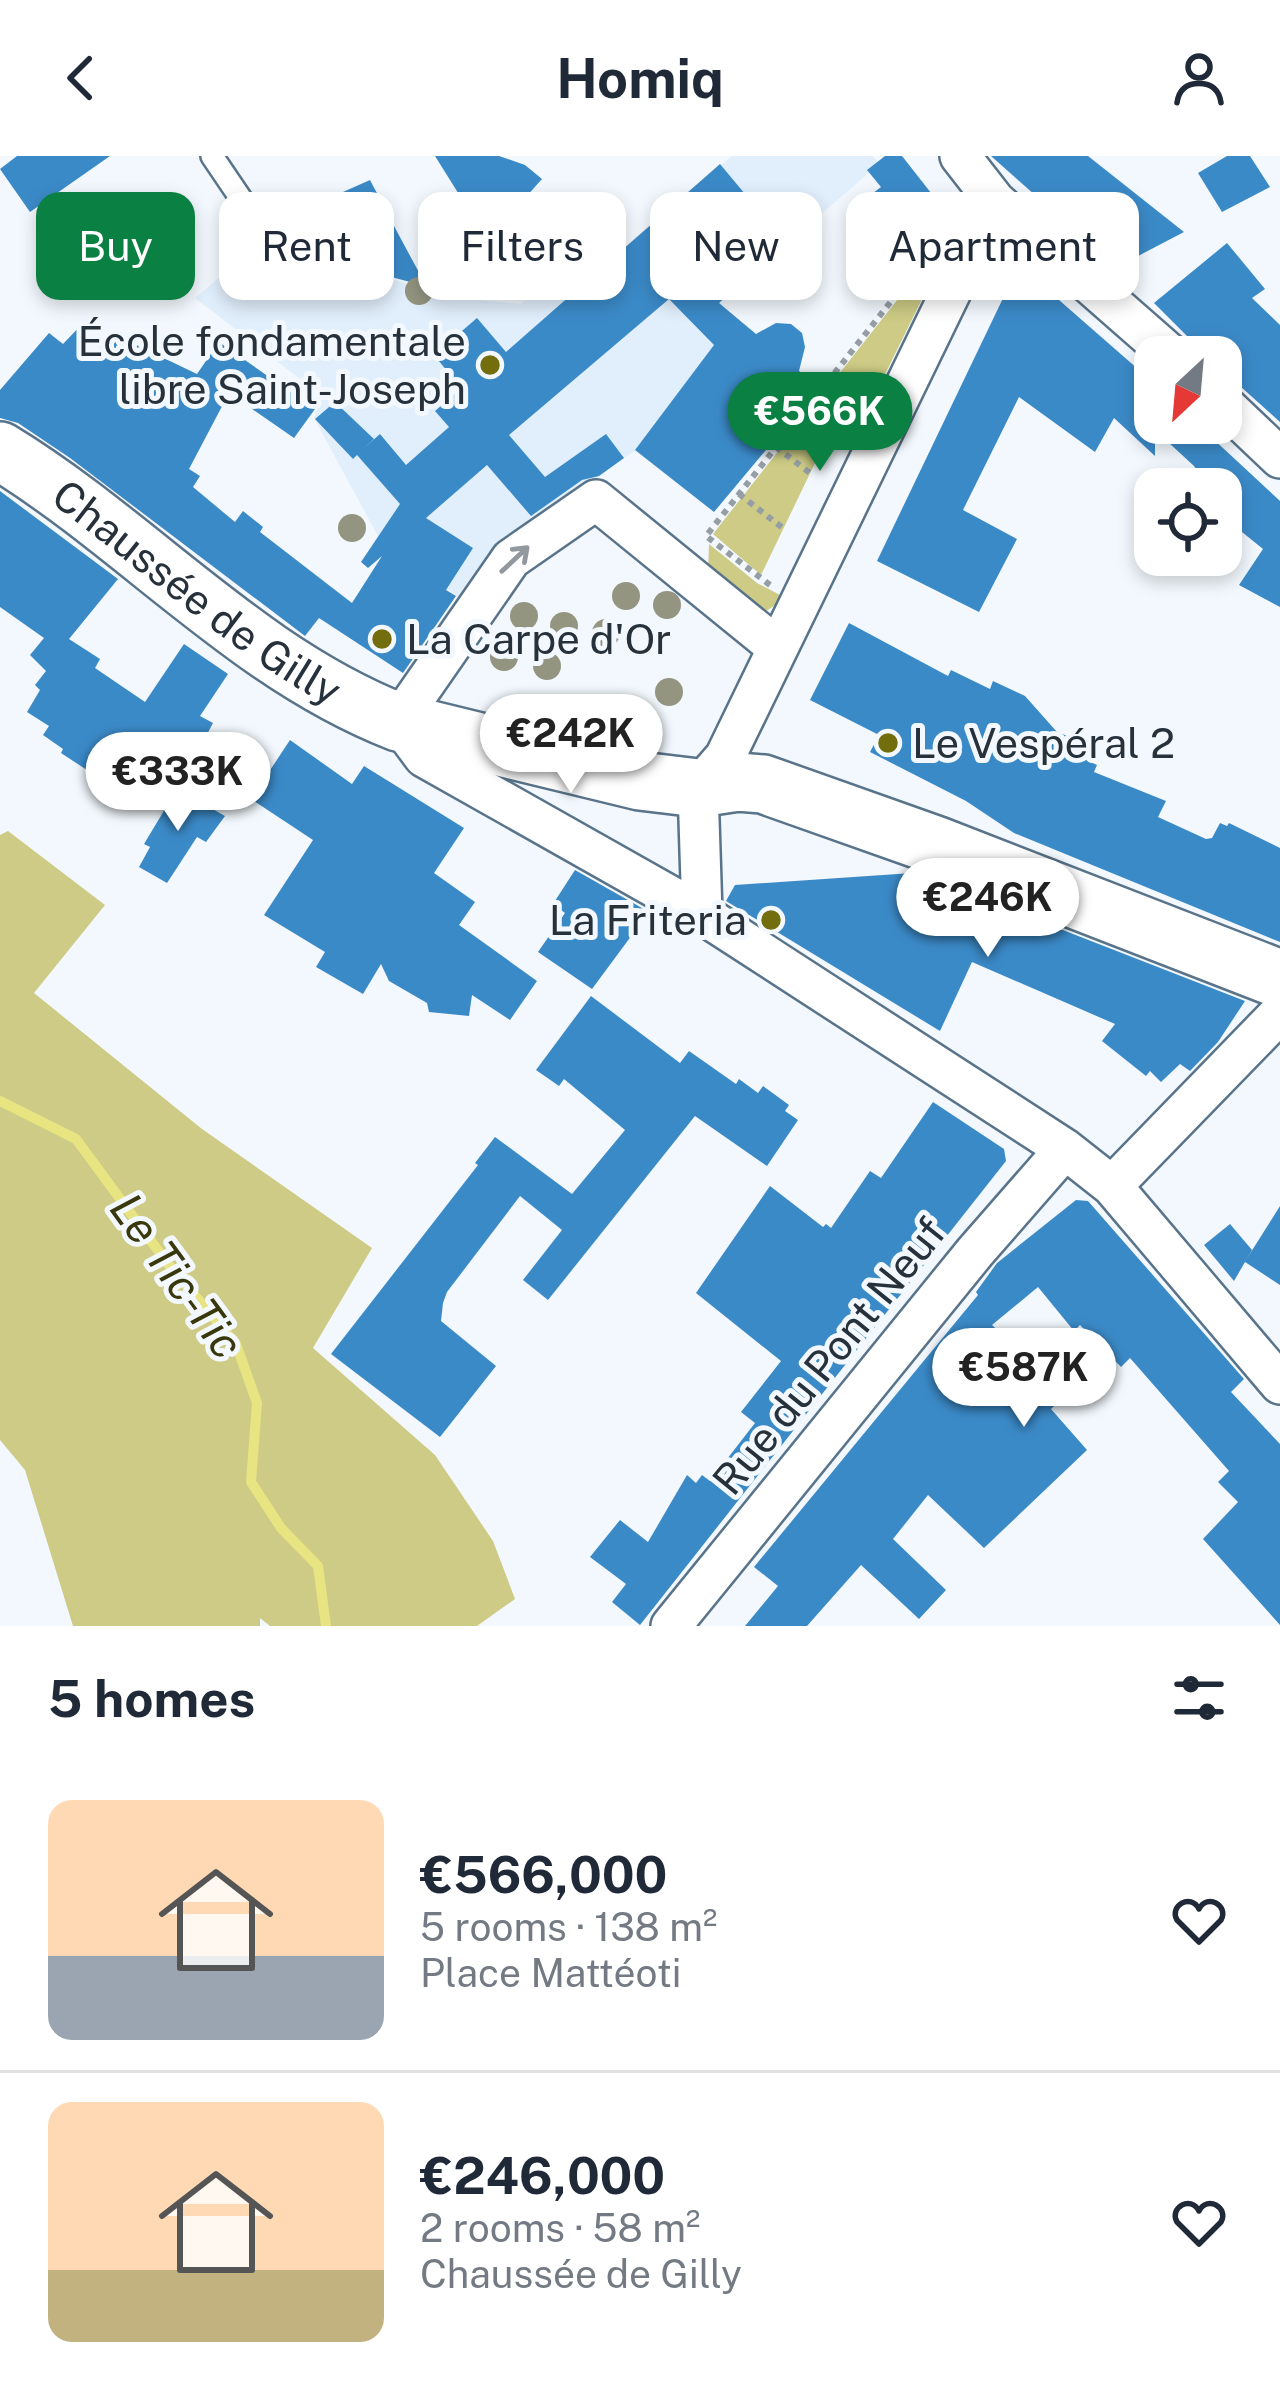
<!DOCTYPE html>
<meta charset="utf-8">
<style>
body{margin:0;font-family:"Public Sans",sans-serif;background:#f2f2f3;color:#1f2937;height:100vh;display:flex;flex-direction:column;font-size:45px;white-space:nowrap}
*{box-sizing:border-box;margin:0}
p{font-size:39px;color:#747a83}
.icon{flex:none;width:66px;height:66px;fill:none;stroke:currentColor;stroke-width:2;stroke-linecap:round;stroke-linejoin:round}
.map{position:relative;height:1470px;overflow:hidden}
.panel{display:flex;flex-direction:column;background:#fff;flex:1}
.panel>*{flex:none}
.banner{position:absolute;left:36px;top:36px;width:1209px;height:108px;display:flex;gap:24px}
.needle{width:78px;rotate:206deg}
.tools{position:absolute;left:1134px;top:180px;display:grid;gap:24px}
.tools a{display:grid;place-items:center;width:108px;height:108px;border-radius:24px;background:#fff;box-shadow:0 6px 18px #0003;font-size:60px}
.price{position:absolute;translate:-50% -102px;padding:0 27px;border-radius:42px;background:#fff;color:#222;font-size:39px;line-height:78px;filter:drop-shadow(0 3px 6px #0008)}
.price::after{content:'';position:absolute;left:50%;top:72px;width:36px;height:27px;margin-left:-18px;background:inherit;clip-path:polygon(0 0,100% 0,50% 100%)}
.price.on{background:#0b8043;color:#fff}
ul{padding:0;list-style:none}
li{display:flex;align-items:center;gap:36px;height:300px;padding:0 48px}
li+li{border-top:3px solid #e0e1e3}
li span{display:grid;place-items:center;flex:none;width:336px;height:240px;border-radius:24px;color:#555}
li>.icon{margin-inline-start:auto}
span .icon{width:144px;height:144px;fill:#fffc;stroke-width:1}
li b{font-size:51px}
h2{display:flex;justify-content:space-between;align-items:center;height:144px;padding:0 48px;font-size:51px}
.chip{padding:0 42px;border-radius:24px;background:#fff;box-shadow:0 6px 18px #0003;font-size:42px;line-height:108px}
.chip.on{background:#0b8043;color:#fff}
header{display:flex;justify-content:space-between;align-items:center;height:156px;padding:0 48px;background:#fff;font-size:54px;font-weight:700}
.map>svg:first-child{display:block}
</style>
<header><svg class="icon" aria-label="back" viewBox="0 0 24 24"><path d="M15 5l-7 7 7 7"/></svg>Homiq<svg class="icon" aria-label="person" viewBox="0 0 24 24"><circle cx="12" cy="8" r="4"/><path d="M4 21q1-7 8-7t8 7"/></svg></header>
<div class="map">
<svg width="1280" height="1470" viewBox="0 0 1280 1470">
<rect width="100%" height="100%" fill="#f2f8fd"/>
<path fill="#e1effc" d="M 732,0 L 873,0 L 879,8 L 758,113 L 748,102 L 711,138 L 726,153 L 714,189 L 637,293 L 501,389 L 462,444 L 379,382 L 314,262 L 322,240 L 195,142 L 262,85 L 299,113 L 325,102 L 338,115 L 356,111 L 448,141 L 521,148 L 560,109 L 583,127 Z"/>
<path fill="#cdcb85" d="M 954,78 L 865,259 L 843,249 L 761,419 L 713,378 L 942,87 Z
M 709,388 L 757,427 L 780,439 L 777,448 L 763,457 L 708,417 Z
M 8,675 L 105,749 L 34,837 L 202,973 L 372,1092 L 313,1192 L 435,1299 L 493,1385 L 515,1443 L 477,1470 L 270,1470 L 260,1462 L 260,1470 L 73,1470 L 25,1314 L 0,1284 L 0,679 Z"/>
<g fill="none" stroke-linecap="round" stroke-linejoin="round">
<path stroke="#e7e481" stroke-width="10" d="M 0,945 L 76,983 L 168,1108 L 236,1188 L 257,1247 L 251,1326 L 281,1372 L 318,1410 L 326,1470"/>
</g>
<path fill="#3b8ac8" d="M 17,0 L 110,0 L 30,56 L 0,13 Z
M 435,0 L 499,0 L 525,9 L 542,23 L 507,62 L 486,43 L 463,140 L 380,118 L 394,70 L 422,122 L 423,53 L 475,64 Z
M 885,0 L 902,0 L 946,56 L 887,106 L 848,56 L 881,31 L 867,14 Z
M 991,0 L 1088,0 L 1184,76 L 1117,111 L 1106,93 L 1099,98 L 1085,74 L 1079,78 Z
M 1227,0 L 1250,0 L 1270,31 L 1222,56 L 1198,17 Z
M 720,8 L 786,87 L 719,147 L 756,178 L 776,167 L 791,168 L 802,177 L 805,191 L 799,215 L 816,228 L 794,255 L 797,257 L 714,356 L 635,294 L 714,189 L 669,143 L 509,279 L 545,321 L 606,278 L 624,302 L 599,320 L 582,324 L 531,360 L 487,309 L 426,362 L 473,392 L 446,434 L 456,440 L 403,517 L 319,462 L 305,480 L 70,302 L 18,267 L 0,262 L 0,234 L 49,177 L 63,188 L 85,165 L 113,189 L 118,182 L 124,183 L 197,218 L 219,186 L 315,253 L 294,282 L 229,237 L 189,313 L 200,320 L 193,331 L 235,366 L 243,355 L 263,371 L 260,376 L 352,447 L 382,400 L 368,412 L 361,406 L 400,348 L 357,299 L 353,303 L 315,263 L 335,246 L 374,283 L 363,293 L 380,278 L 406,309 L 449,271 L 435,255 L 457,236 L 452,229 L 456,226 L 434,199 L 477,162 L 506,196 Z
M 370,24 L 390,62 L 330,103 L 312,74 L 345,55 L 334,40 Z
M 1227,87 L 1265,133 L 1252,142 L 1280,169 L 1280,266 L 1221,213 L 1221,201 L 1208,201 L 1154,147 Z
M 1019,109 L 1155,228 L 1155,267 L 1196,267 L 1280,345 L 1280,451 L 1239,429 L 1263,393 L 1221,359 L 1221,333 L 1198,333 L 1194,329 L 1201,321 L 1194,310 L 1155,274 L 1155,300 L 1114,262 L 1095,296 L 1019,241 L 963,354 L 1017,383 L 979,456 L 877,405 Z
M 0,335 L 118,423 L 69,483 L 100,503 L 95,512 L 145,546 L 184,488 L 228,518 L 200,560 L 213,567 L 186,618 L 122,582 L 96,620 L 61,597 L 63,593 L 43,579 L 49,570 L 27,556 L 40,534 L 35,529 L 46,515 L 30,499 L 44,482 L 0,451 Z
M 849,467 L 948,520 L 951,514 L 990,533 L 993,525 L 1025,540 L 1057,576 L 1094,590 L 1086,604 L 1097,609 L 1094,616 L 1166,645 L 1158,661 L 1206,683 L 1212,682 L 1220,667 L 1227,670 L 1229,667 L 1280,692 L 1280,786 L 1014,677 L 966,645 L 870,596 L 879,579 L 810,544 Z
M 290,584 L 352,628 L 364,610 L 464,672 L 434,717 L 475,746 L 459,769 L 537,825 L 510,864 L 472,839 L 469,860 L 429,856 L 427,847 L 389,825 L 381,808 L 363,838 L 316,811 L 325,796 L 264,759 L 313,684 L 251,643 Z
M 177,633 L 225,660 L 206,686 L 197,681 L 167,727 L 139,711 L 150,691 L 144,688 Z
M 575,714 L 649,756 L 592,833 L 538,796 L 565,757 L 553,748 Z
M 912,717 L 968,737 L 1245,845 L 1218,886 L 1190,915 L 1180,908 L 1161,926 L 1150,915 L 1146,920 L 1102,885 L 1115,868 L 972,806 L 940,875 L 726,745 L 735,729 Z
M 591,840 L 680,907 L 689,895 L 736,928 L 739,923 L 758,937 L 763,930 L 789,949 L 785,955 L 798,964 L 767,1010 L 695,960 L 548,1144 L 523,1124 L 562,1074 L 520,1040 L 447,1136 L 443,1147 L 441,1165 L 496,1210 L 440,1281 L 331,1198 L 478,1009 L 475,1007 L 495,981 L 572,1038 L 625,974 L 564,923 L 559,930 L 536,914 Z
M 933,946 L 1004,993 L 1006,1005 L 640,1469 L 612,1446 L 626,1428 L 590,1401 L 620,1364 L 648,1386 L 687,1319 L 696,1327 L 702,1319 L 710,1325 L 755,1267 L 741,1256 L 781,1205 L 696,1137 L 770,1030 L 823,1071 L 826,1068 L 831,1072 L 870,1015 L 881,1022 Z
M 1076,1044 L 1088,1045 L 1244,1223 L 1231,1236 L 1280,1288 L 1280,1469 L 1203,1383 L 1238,1346 L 1218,1326 L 1229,1315 L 1130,1202 L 1121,1211 L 1080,1169 L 1074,1175 L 1038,1131 L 992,1169 L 1066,1239 L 1051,1253 L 1087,1294 L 984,1392 L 928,1339 L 893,1383 L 946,1434 L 919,1463 L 861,1409 L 807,1470 L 745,1470 L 778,1430 L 754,1411 L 978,1139 L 976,1136 L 997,1107 Z
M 1280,1050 L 1280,1129 L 1245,1106 L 1234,1125 L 1204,1089 L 1230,1068 L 1252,1094 L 1246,1104 Z"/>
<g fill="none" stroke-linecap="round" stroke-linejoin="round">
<g stroke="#59748a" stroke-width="26">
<path id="lane" d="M 212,0 L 256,65 L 301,84"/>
</g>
<g stroke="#59748a" stroke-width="44">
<path id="street" d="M 960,0 L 995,45 L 1173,201
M 995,45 L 725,601 L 698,632 L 702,758 L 1065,993 L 1112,1030 L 1280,1228
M 1221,246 L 1280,302
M 702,758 L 424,601 L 398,566 L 511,403 L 596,344 L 778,492
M 1112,1030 L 1280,857
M 671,1470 L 975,1096 L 1065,993"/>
</g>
<g stroke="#59748a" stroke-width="62">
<g id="secondary">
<path id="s1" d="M 0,295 C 138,379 245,506 398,566 L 640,625 L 698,632 L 738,626 L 763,628 L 935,689 L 1280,823"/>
</g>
</g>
<path stroke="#959da5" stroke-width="6" stroke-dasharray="6 6" stroke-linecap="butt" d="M 814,242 L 838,260
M 776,291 L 810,317
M 739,338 L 784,373
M 770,429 L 706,380 L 919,110"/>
<use href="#lane" stroke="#fff" stroke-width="21"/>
<use href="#street" stroke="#fff" stroke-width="39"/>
<use href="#secondary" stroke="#fff" stroke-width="57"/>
</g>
<g fill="#939581">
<circle cx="419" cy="135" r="14"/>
<circle cx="352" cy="372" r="14"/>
<circle cx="626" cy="440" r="14"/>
<circle cx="667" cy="449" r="14"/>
<circle cx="524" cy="460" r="14"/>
<circle cx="564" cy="470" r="14"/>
<circle cx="606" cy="477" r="14"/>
<circle cx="504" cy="501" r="14"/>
<circle cx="547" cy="510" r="14"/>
<circle cx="669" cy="536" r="14"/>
<circle cx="554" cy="553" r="14"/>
<circle cx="599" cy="563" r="14"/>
</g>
<defs><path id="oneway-shaft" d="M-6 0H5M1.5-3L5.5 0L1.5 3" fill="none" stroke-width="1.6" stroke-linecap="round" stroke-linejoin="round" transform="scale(3)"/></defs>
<use stroke="#92989d" href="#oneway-shaft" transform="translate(515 403) rotate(-43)"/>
<g fill="#726e0e" stroke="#f2f8fd" stroke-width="4.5">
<circle cx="490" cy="209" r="12"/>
<circle cx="382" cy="483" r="12"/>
<circle cx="888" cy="587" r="12"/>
<circle cx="771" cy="764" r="12"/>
</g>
<g text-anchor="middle" stroke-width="10" stroke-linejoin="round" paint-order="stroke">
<g font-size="42" fill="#26313b" stroke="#f2f8fd" text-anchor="end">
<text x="466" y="200">École fondamentale<tspan x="466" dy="48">libre Saint-Joseph</tspan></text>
<text x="406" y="498" text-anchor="start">La Carpe d'Or</text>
<text x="912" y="602" text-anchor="start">Le Vespéral 2</text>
<text x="747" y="779">La Friteria</text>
</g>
<g font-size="42" fill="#26313b" stroke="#f2f8fd">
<text dy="15" stroke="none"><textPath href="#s1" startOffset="243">Chaussée de Gilly</textPath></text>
<text transform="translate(829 1200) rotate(-51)" y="15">Rue du Pont Neuf</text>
</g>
<g font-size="45" font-style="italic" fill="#39380d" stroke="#f2f8fd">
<text transform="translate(177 1120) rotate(54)" y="16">Le Tic-Tic</text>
</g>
</g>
</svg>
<div class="tools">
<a><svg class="needle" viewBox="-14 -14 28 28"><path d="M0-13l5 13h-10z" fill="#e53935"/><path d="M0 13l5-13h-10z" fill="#747a83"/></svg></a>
<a><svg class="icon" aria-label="locate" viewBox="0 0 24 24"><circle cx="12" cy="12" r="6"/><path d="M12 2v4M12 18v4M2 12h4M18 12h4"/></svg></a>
</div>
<b class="price on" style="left:820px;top:318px">€566K</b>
<b class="price" style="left:571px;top:640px">€242K</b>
<b class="price" style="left:178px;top:678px">€333K</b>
<b class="price" style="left:988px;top:804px">€246K</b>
<b class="price" style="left:1024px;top:1274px">€587K</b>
<div class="banner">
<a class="chip on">Buy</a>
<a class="chip">Rent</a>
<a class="chip">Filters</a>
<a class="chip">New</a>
<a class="chip">Apartment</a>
</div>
</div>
<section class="panel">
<h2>5 homes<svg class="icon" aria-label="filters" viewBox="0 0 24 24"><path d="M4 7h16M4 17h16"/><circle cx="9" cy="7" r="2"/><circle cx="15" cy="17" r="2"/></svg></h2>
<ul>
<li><span style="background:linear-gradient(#ffd9b3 65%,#9aa5b1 0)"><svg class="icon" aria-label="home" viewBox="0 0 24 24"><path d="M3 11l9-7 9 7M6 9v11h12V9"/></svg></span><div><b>€566,000</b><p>5 rooms · 138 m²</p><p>Place Mattéoti</p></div><svg class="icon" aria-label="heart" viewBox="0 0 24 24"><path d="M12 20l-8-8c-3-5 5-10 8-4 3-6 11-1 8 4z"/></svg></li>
<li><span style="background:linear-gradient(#ffd9b3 70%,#c2b280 0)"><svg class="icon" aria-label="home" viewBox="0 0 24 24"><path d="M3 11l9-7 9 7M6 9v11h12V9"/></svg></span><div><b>€246,000</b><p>2 rooms · 58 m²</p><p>Chaussée de Gilly</p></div><svg class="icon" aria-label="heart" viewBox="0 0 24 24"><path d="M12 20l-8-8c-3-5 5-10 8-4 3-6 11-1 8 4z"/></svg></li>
</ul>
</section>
